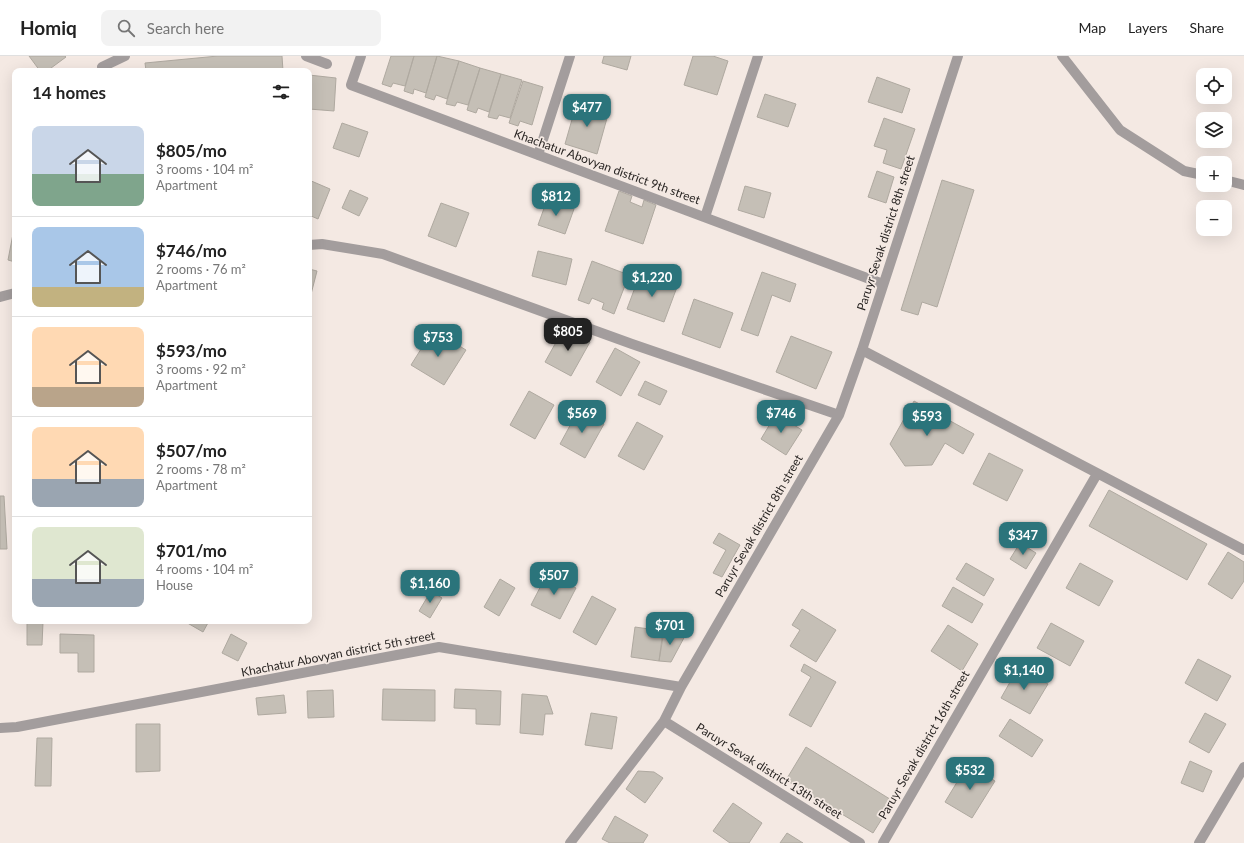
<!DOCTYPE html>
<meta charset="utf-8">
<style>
body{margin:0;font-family:Lato,sans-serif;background:#f2f2f2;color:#222;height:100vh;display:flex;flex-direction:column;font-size:15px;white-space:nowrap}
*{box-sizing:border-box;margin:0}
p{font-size:13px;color:#767676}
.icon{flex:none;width:22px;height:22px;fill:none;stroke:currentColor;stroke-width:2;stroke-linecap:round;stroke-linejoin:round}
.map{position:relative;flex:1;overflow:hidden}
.sheet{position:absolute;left:12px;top:12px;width:300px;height:556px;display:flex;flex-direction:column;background:#fff;border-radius:8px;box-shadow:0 4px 16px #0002}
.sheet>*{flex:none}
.fabs{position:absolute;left:1196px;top:12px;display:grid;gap:8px}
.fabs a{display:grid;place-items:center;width:36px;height:36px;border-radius:8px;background:#fff;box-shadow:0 4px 16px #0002;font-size:20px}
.price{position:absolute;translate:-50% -34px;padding:0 9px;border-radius:8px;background:#2b747b;color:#fff;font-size:13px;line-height:26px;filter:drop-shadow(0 1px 2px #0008)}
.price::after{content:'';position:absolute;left:50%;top:24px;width:12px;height:9px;margin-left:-6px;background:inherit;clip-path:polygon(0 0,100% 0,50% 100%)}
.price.active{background:#222;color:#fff}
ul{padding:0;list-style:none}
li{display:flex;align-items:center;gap:12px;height:100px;padding:0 20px}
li+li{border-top:1px solid #e0e0e0}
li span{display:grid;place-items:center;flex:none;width:112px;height:80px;border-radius:8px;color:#555}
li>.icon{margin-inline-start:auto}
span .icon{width:48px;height:48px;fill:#fffc;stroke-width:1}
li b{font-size:17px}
h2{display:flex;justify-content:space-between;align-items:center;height:48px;padding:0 20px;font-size:17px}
header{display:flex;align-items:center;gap:24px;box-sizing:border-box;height:56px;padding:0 20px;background:#fff;border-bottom:1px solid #e0e0e0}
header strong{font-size:19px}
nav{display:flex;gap:22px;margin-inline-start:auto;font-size:14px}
.search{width:280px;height:36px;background:#f2f2f2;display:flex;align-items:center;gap:10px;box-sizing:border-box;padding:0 14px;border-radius:8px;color:#767676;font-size:15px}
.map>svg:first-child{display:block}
</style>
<header>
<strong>Homiq</strong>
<div class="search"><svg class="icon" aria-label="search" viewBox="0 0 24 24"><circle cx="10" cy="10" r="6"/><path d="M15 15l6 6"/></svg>Search here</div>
<nav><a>Map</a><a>Layers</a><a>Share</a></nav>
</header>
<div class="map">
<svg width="1244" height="787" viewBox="0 0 1244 787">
<rect width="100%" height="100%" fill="#f4e9e3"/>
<path fill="#c5bfb6" stroke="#afa9a0" d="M 29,0 L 65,0 L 66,1 L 47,15 L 40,15 Z
M 218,0 L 282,0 L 283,15 L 146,15 L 145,7 Z
M 391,0 L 414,0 L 405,30 L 393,27 L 391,31 L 382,28 Z
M 414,0 L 437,0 L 426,37 L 414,33 L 413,38 L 404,35 Z
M 437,0 L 459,5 L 447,43 L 436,39 L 434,44 L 425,41 Z
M 604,0 L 631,0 L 627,14 L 602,7 Z
M 693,0 L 713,0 L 728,5 L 717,39 L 684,29 Z
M 459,5 L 480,12 L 468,49 L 457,46 L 455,50 L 446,48 Z
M 480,12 L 501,18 L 489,56 L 478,52 L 476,57 L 467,54 Z
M 501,18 L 522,24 L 510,62 L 499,59 L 497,63 L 488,61 Z
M 309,19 L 336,22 L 334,55 L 309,53 Z
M 877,21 L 910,33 L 902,57 L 868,46 Z
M 523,25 L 543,31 L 532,69 L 520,65 L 518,70 L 509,67 Z
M 765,38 L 796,48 L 788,71 L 757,61 Z
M 577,46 L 609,55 L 597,98 L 565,88 Z
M 884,62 L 915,73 L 901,113 L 883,107 L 887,94 L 874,90 Z
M 342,67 L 368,76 L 359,101 L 333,92 Z
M 877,115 L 894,121 L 886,147 L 868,141 Z
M 309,124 L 330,133 L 318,163 L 309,159 Z
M 942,124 L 974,134 L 937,251 L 922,246 L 918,259 L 901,254 Z
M 745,130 L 771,137 L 764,162 L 738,154 Z
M 350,134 L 368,142 L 359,160 L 342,152 Z
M 619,135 L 632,140 L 630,146 L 642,151 L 644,144 L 656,149 L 643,188 L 605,175 Z
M 547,144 L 574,153 L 565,178 L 538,169 Z
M 441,147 L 469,157 L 456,191 L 428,180 Z
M 13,178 L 15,178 L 15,206 L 8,204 Z
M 538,195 L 572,203 L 566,229 L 532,220 Z
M 592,205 L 629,219 L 614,258 L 602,253 L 604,247 L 592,242 L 589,248 L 578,244 Z
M 309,213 L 317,215 L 309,246 Z
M 762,216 L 796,228 L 790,246 L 772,239 L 758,280 L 741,274 Z
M 640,218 L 677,231 L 664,266 L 627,253 Z
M 694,243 L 733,257 L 720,292 L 682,278 Z
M 564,272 L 590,286 L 571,320 L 545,306 Z
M 433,274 L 466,294 L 444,329 L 411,309 Z
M 791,280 L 832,296 L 816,333 L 776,316 Z
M 615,292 L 640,306 L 621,340 L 596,326 Z
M 645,325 L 667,335 L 660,349 L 638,339 Z
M 529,335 L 554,349 L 535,383 L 510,369 Z
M 914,345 L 974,378 L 963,398 L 945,387 L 932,409 L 905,410 L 890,388 Z
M 579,353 L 604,368 L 585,402 L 560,388 Z
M 776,358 L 802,374 L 786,399 L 761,383 Z
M 637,366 L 663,380 L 644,414 L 618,400 Z
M 989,397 L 1023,414 L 1007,445 L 973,428 Z
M 1109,434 L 1207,488 L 1187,524 L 1089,470 Z
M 0,440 L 4,440 L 7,493 L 0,493 Z
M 719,477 L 740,489 L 722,521 L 713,517 L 726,494 L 713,487 Z
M 1020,487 L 1036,497 L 1026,513 L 1010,503 Z
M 1228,496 L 1244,506 L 1244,525 L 1232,543 L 1208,528 Z
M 966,507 L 994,523 L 984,540 L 956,523 Z
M 1080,507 L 1113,525 L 1099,550 L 1066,532 Z
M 547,518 L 576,532 L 560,563 L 531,549 Z
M 500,523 L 515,532 L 499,560 L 484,551 Z
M 953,531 L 983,548 L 972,567 L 942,550 Z
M 431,535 L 442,542 L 430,562 L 419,555 Z
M 592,540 L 616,553 L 596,589 L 573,576 Z
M 802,553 L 836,574 L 816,606 L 790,590 L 800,574 L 792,569 Z
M 27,565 L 43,566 L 42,589 L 27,589 Z
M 184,565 L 209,565 L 203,576 Z
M 1051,567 L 1084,585 L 1070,610 L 1037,592 Z
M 948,569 L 978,588 L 962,615 L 931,595 Z
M 635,571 L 663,575 L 659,605 L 631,601 Z
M 664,575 L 686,578 L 671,606 L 659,605 Z
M 60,578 L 94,579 L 94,616 L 78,616 L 78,597 L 60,597 Z
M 231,578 L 247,587 L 238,605 L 222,597 Z
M 1198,603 L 1231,620 L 1217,645 L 1185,627 Z
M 804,608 L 836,626 L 811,671 L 789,659 L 811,621 L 801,615 Z
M 1018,612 L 1048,628 L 1030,658 L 1001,642 Z
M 383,633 L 435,634 L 435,665 L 382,664 Z
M 455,633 L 501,635 L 500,669 L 476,668 L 476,653 L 454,652 Z
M 333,634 L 334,661 L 308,662 L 307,635 Z
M 522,638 L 547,640 L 553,658 L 545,658 L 543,679 L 520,677 Z
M 284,639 L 286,657 L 258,659 L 256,642 Z
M 591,657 L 617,661 L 612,693 L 585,689 Z
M 1205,657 L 1226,668 L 1209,697 L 1189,686 Z
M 1010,663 L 1043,684 L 1032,701 L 999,680 Z
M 136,668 L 160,668 L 160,715 L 136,716 Z
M 37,682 L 52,682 L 51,730 L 35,730 Z
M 806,691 L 893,745 L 873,777 L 786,724 Z
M 1190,705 L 1212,715 L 1203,736 L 1181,727 Z
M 968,708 L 995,725 L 972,762 L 945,746 Z
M 638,715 L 654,716 L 663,722 L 645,747 L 626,733 Z
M 733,747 L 762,767 L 749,787 L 730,787 L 713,775 Z
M 615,760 L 648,779 L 643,787 L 610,787 L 602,783 Z
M 787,777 L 803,787 L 780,787 Z"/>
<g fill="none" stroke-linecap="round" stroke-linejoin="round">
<path stroke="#a39d9d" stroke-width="10" d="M 306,0 L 327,8
M 361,0 L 351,29 L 883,228
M 1062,0 L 1120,74 L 1184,115 L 1203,119
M 102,11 L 125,0
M 538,99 L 570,0
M 1225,124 L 1244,129
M 705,161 L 758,0
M 309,189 L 322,188 L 383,198 L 632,288 L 839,359
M 0,241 L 15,237
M 862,294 L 1244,494
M 664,665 L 860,787
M 0,672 L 17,671 L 439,591 L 681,631
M 570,787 L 664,665 L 681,631 L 839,359 L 862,294 L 958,0
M 883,787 L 1097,418
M 1199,787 L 1244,711"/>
</g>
<g text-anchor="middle" stroke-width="3.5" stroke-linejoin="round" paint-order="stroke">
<g font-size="12" fill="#292523" stroke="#f4e9e3">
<text transform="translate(607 111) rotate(20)" y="4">Khachatur Abovyan district 9th street</text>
<text transform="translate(886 177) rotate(-72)" y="4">Paruyr Sevak district 8th street</text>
<text transform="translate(759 470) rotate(-60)" y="4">Paruyr Sevak district 8th street</text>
<text transform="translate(338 598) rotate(-11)" y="4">Khachatur Abovyan district 5th street</text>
<text transform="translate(924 689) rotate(-60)" y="4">Paruyr Sevak district 16th street</text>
<text transform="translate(769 715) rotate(32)" y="4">Paruyr Sevak district 13th street</text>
</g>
</g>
</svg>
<div class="fabs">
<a><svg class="icon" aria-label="locate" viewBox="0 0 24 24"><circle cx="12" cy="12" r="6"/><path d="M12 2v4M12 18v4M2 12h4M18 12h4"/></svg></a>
<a><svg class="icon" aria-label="layers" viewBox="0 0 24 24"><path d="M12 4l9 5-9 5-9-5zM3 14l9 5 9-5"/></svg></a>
<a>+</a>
<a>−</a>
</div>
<b class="price" style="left:587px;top:72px">$477</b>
<b class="price" style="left:556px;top:161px">$812</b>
<b class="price" style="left:652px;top:242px">$1,220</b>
<b class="price active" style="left:568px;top:296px">$805</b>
<b class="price" style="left:438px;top:302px">$753</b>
<b class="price" style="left:582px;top:378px">$569</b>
<b class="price" style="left:781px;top:378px">$746</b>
<b class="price" style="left:927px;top:381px">$593</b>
<b class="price" style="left:1023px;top:500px">$347</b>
<b class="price" style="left:554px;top:540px">$507</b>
<b class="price" style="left:430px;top:548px">$1,160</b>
<b class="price" style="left:670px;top:590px">$701</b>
<b class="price" style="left:1024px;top:635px">$1,140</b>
<b class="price" style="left:970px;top:735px">$532</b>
<section class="sheet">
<h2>14 homes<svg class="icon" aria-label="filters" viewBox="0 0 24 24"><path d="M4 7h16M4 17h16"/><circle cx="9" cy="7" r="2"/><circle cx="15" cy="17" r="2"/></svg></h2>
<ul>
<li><span style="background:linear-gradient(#c9d6e8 60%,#7fa58c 0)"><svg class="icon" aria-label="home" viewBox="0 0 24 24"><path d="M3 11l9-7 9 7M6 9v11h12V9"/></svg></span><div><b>$805/mo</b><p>3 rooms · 104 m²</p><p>Apartment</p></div></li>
<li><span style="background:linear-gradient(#a9c7e8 75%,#c2b280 0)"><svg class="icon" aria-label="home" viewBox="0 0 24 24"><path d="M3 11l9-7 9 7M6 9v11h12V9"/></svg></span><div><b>$746/mo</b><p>2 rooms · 76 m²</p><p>Apartment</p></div></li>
<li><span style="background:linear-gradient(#ffd9b3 75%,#b9a48a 0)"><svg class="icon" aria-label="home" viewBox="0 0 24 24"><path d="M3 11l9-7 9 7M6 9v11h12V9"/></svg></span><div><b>$593/mo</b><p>3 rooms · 92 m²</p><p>Apartment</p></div></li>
<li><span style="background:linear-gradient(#ffd9b3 65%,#9aa5b1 0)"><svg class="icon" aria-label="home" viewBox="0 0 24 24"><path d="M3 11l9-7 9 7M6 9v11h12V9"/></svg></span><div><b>$507/mo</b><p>2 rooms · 78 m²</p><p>Apartment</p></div></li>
<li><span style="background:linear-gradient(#dfe7d0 65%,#9aa5b1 0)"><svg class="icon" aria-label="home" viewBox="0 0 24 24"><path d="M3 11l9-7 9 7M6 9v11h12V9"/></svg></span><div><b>$701/mo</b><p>4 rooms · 104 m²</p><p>House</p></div></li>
</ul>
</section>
</div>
